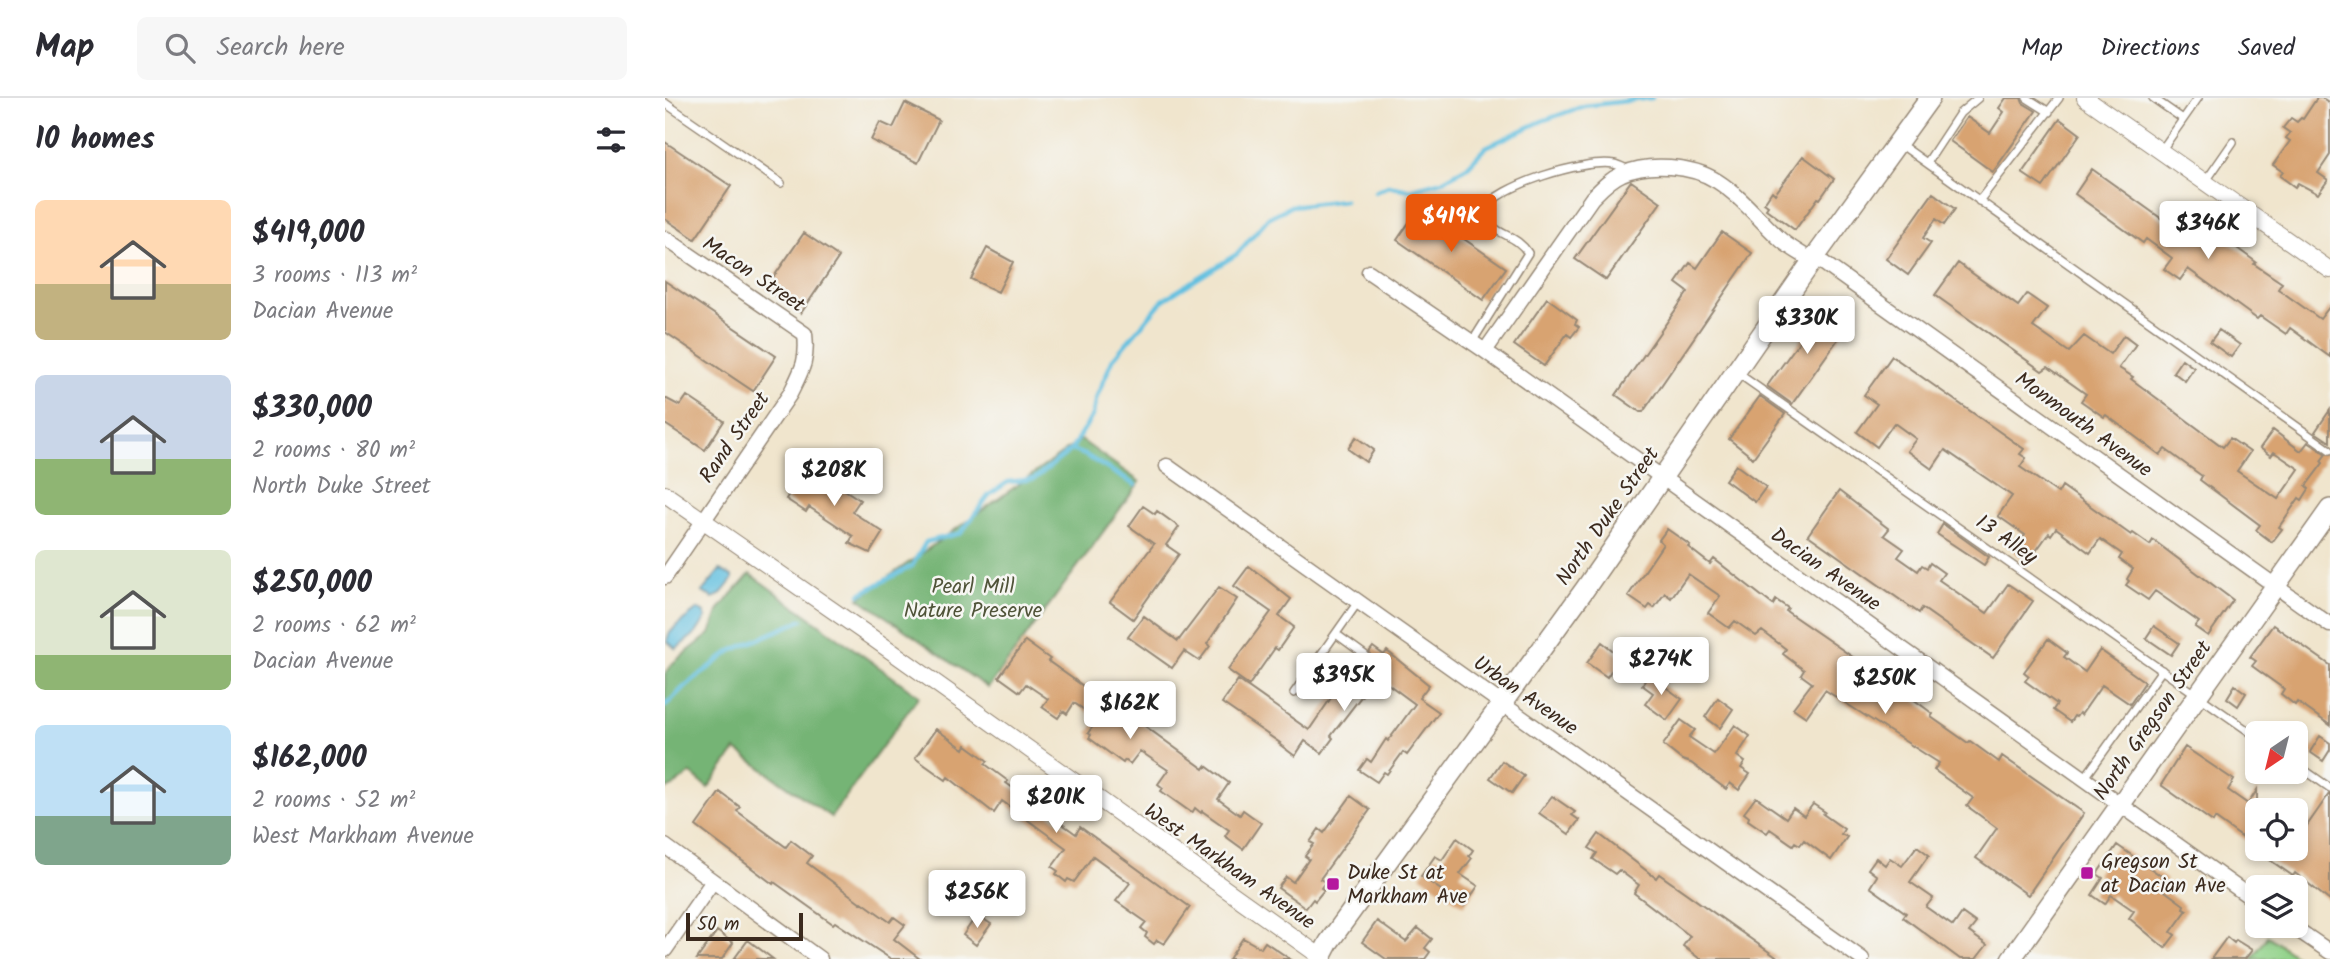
<!DOCTYPE html>
<meta charset="utf-8">
<style>
body{margin:0;font-family:Kalam,sans-serif;background:#f7f7f7;color:#2b2b33;height:100vh;display:flex;flex-direction:column;font-size:26px;white-space:nowrap}
*{box-sizing:border-box;margin:0}
p{font-size:23px;color:#7c7c81}
.icon{flex:none;width:38px;height:38px;fill:none;stroke:currentColor;stroke-width:2;stroke-linecap:round;stroke-linejoin:round}
.map{position:relative;flex:1;overflow:hidden}
.side{display:flex;flex-direction:column;background:#fff;width:665px}
.side>*{flex:none}
.needle{width:46px;rotate:215deg}
.tools{position:absolute;left:1580px;top:623px;display:grid;gap:14px}
.tools a{display:grid;place-items:center;width:63px;height:63px;border-radius:10px;background:#fff;box-shadow:0 4px 10px #0003;font-size:35px}
.scale{position:absolute;left:21px;bottom:18px;width:117px;box-sizing:border-box;padding-left:7px;border:4px solid #3b2a1e;border-top:0;font-size:19px;line-height:24px;white-space:nowrap;color:#3b2a1e;-webkit-text-stroke:5px #f6f6f2;paint-order:stroke}
.price{position:absolute;translate:-50% -60px;padding:0 16px;border-radius:7px;background:#fff;color:#222;font-size:23px;line-height:46px;filter:drop-shadow(0 2px 4px #0008)}
.price::after{content:'';position:absolute;left:50%;top:42px;width:21px;height:16px;margin-left:-10px;background:inherit;clip-path:polygon(0 0,100% 0,50% 100%)}
.price.on{background:#ea580c;color:#fff}
ul{padding:0;list-style:none}
li{display:flex;align-items:center;gap:21px;height:175px;padding:0 35px}
li span{display:grid;place-items:center;flex:none;width:196px;height:140px;border-radius:10px;color:#555}
li>.icon{margin-inline-start:auto}
span .icon{width:84px;height:84px;fill:#fffc;stroke-width:1}
li b{font-size:30px}
h2{display:flex;justify-content:space-between;align-items:center;height:84px;padding:0 35px;font-size:30px}
header{display:flex;align-items:center;gap:42px;box-sizing:border-box;height:98px;padding:0 35px;background:#fff;border-bottom:2px solid #e1e1e2}
header strong{font-size:33px}
nav{display:flex;gap:38px;margin-inline-start:auto;font-size:24px}
.search{width:490px;height:63px;background:#f7f7f7;display:flex;align-items:center;gap:18px;box-sizing:border-box;padding:0 24px;border-radius:10px;color:#7c7c81;font-size:26px}
main{display:flex;flex:1;min-height:0}
.map>svg:first-child{display:block}
</style>
<header>
<strong>Map</strong>
<div class="search"><svg class="icon" aria-label="search" viewBox="0 0 24 24"><circle cx="10" cy="10" r="6"/><path d="M15 15l6 6"/></svg>Search here</div>
<nav><a>Map</a><a>Directions</a><a>Saved</a></nav>
</header>
<main>
<section class="side">
<h2>10 homes<svg class="icon" aria-label="filters" viewBox="0 0 24 24"><path d="M4 7h16M4 17h16"/><circle cx="9" cy="7" r="2"/><circle cx="15" cy="17" r="2"/></svg></h2>
<ul>
<li><span style="background:linear-gradient(#ffd9b3 60%,#c2b280 0)"><svg class="icon" aria-label="home" viewBox="0 0 24 24"><path d="M3 11l9-7 9 7M6 9v11h12V9"/></svg></span><div><b>$419,000</b><p>3 rooms · 113 m²</p><p>Dacian Avenue</p></div></li>
<li><span style="background:linear-gradient(#c9d6e8 60%,#8fb573 0)"><svg class="icon" aria-label="home" viewBox="0 0 24 24"><path d="M3 11l9-7 9 7M6 9v11h12V9"/></svg></span><div><b>$330,000</b><p>2 rooms · 80 m²</p><p>North Duke Street</p></div></li>
<li><span style="background:linear-gradient(#dfe7d0 75%,#8fb573 0)"><svg class="icon" aria-label="home" viewBox="0 0 24 24"><path d="M3 11l9-7 9 7M6 9v11h12V9"/></svg></span><div><b>$250,000</b><p>2 rooms · 62 m²</p><p>Dacian Avenue</p></div></li>
<li><span style="background:linear-gradient(#bfe0f5 65%,#7fa58c 0)"><svg class="icon" aria-label="home" viewBox="0 0 24 24"><path d="M3 11l9-7 9 7M6 9v11h12V9"/></svg></span><div><b>$162,000</b><p>2 rooms · 52 m²</p><p>West Markham Avenue</p></div></li>
</ul>
</section>
<div class="map">
<svg width="1665" height="861" viewBox="0 0 1665 861">
<rect width="100%" height="100%" fill="#f6f6f2"/>
<filter id="ink" filterUnits="userSpaceOnUse"><feTurbulence type="fractalNoise" baseFrequency=".0143" numOctaves="2"/><feDisplacementMap in="SourceGraphic" scale="14" xChannelSelector="R" yChannelSelector="G"/><feConvolveMatrix kernelMatrix="1 2 1 2 8 2 1 2 1" color-interpolation-filters="sRGB"/></filter>
<filter id="wash" filterUnits="userSpaceOnUse"><feTurbulence type="fractalNoise" baseFrequency=".00686" numOctaves="4" result="noise"/><feDisplacementMap in="SourceGraphic" scale="28" xChannelSelector="R" yChannelSelector="G"/><feGaussianBlur stdDeviation="1.57" result="paint"/><feColorMatrix in="noise" values="0 0 0 0 0 0 0 0 0 0 0 0 0 0 0 0 0 1.4 0 .05"/><feComposite in="paint" operator="in"/></filter>
<g filter="url(#wash)">
<rect width="100%" height="100%" fill="#f0e5cd"/>
<path fill="#91d289" stroke="#667e54" stroke-width="2" d="M 1603,838 L 1635,861 L 1587,861 Z"/>
<path fill="#74b475" stroke="#586f4a" stroke-width="2" d="M 416,342 L 475,384 L 323,590 L 194,500 Z
M 85,476 L 254,598 L 166,719 L 71,652 L 43,690 L 25,675 L 10,687 L 0,692 L 0,576 L 8,565 L 45,536 L 54,511 Z"/>
<path fill="#62c0e0" stroke="#4e757f" stroke-width="2" d="M 55,472 L 67,478 L 67,482 L 55,497 L 48,500 L 37,494 Z
M 33,511 L 39,515 L 41,520 L 31,535 L 11,551 L 2,543 L 4,536 L 12,527 Z"/>
<g fill="none" stroke-linecap="round" stroke-linejoin="round">
<path stroke="#62c0e0" stroke-width="4.5" d="M 710,94 L 723,88 L 745,92 L 777,83 L 802,69 L 821,49 L 877,23 L 919,8 L 987,0
M 406,352 L 420,357 L 470,387
M 195,496 L 247,468 L 261,444 L 296,435 L 324,397 L 343,384 L 369,381 L 406,352 L 427,318 L 432,298 L 448,261 L 498,202 L 572,156 L 603,120 L 626,108 L 679,102
M 0,608 L 20,588 L 66,553 L 137,522"/>
</g>
<g id="blocks">
<path fill="#d8a371" d="M 1341,0 L 1356,0 L 1358,5 L 1371,13 L 1328,74 L 1285,43 L 1302,19 L 1325,35 L 1339,14 L 1334,10 Z
M 1652,0 L 1657,0 L 1665,5 L 1665,57 L 1653,75 L 1663,82 L 1653,96 L 1633,85 L 1630,89 L 1615,78 L 1618,74 L 1608,67 L 1625,43 L 1621,40 L 1625,35 L 1618,30 L 1626,20 L 1632,24 L 1636,20 L 1638,21 Z
M 240,5 L 274,22 L 253,65 L 206,42 L 215,24 L 228,30 Z
M 1395,21 L 1415,36 L 1378,89 L 1357,75 Z
M 0,44 L 66,88 L 30,141 L 0,121 Z
M 1138,58 L 1169,81 L 1155,101 L 1153,100 L 1130,132 L 1101,111 L 1103,108 L 1099,105 L 1107,93 L 1110,96 Z
M 1427,71 L 1511,131 L 1523,114 L 1591,164 L 1589,166 L 1617,185 L 1613,191 L 1655,221 L 1665,208 L 1665,259 L 1625,230 L 1621,236 L 1595,218 L 1592,221 L 1523,171 L 1515,182 L 1499,171 L 1507,160 L 1481,141 L 1478,145 L 1410,96 Z
M 966,83 L 996,104 L 941,182 L 910,161 Z
M 1268,95 L 1290,111 L 1279,127 L 1271,121 L 1258,140 L 1266,145 L 1243,177 L 1221,161 Z
M 754,110 L 841,170 L 818,202 L 732,142 Z
M 1057,134 L 1087,155 L 978,314 L 975,314 L 951,297 L 1023,194 L 1011,185 L 1025,165 L 1032,170 Z
M 139,135 L 174,159 L 136,215 L 101,190 Z
M 322,150 L 348,164 L 333,194 L 306,181 Z
M 1293,165 L 1353,208 L 1362,196 L 1382,210 L 1368,229 L 1404,254 L 1419,238 L 1445,256 L 1459,237 L 1471,246 L 1454,270 L 1468,279 L 1466,281 L 1558,349 L 1565,340 L 1585,354 L 1572,373 L 1613,401 L 1634,371 L 1609,354 L 1606,358 L 1595,350 L 1608,332 L 1636,353 L 1643,344 L 1661,356 L 1656,363 L 1658,365 L 1641,388 L 1644,391 L 1637,402 L 1634,400 L 1614,429 L 1617,431 L 1607,444 L 1591,432 L 1595,427 L 1535,382 L 1537,378 L 1500,351 L 1495,357 L 1441,317 L 1439,319 L 1416,303 L 1421,296 L 1383,269 L 1377,273 L 1270,197 Z
M 0,183 L 111,258 L 88,293 L 0,234 Z
M 882,200 L 912,222 L 910,226 L 914,229 L 906,239 L 902,236 L 879,268 L 849,247 Z
M 1158,211 L 1183,227 L 1127,306 L 1102,288 Z
M 1554,232 L 1575,247 L 1566,259 L 1545,244 Z
M 1227,258 L 1359,351 L 1355,356 L 1361,360 L 1355,369 L 1393,395 L 1397,388 L 1466,437 L 1468,435 L 1485,447 L 1488,442 L 1568,502 L 1543,538 L 1530,529 L 1534,524 L 1490,493 L 1483,502 L 1461,487 L 1464,483 L 1462,481 L 1468,471 L 1454,461 L 1457,456 L 1435,441 L 1425,455 L 1391,430 L 1386,437 L 1384,435 L 1363,464 L 1349,454 L 1360,437 L 1333,418 L 1347,398 L 1280,352 L 1267,371 L 1242,353 L 1251,341 L 1229,325 L 1212,349 L 1192,334 L 1212,306 L 1199,297 Z
M 1517,261 L 1529,270 L 1520,283 L 1508,274 Z
M 22,298 L 59,323 L 40,352 L 0,326 L 0,300 L 15,308 Z
M 1095,298 L 1120,316 L 1088,360 L 1064,341 Z
M 1665,312 L 1665,344 L 1650,334 Z
M 691,339 L 709,352 L 701,364 L 683,351 Z
M 1071,367 L 1101,389 L 1090,404 L 1060,382 Z
M 151,373 L 195,402 L 187,414 L 218,434 L 205,455 L 184,445 L 188,438 L 144,409 L 141,414 L 121,401 L 137,374 L 147,380 Z
M 1174,393 L 1224,431 L 1219,437 L 1239,451 L 1233,459 L 1253,473 L 1257,467 L 1262,470 L 1265,465 L 1279,475 L 1274,482 L 1322,515 L 1343,486 L 1368,503 L 1328,560 L 1257,510 L 1254,515 L 1143,437 Z
M 478,408 L 490,416 L 492,413 L 514,429 L 501,447 L 514,456 L 468,521 L 445,504 L 489,446 L 464,428 Z
M 1278,426 L 1324,459 L 1319,467 L 1272,436 Z
M 1002,431 L 1025,447 L 1023,449 L 1045,466 L 1049,461 L 1108,507 L 1111,502 L 1123,510 L 1121,513 L 1240,595 L 1268,616 L 1266,619 L 1303,645 L 1305,643 L 1334,664 L 1337,658 L 1419,715 L 1363,797 L 1311,760 L 1332,730 L 1302,708 L 1308,700 L 1269,672 L 1274,665 L 1160,592 L 1141,619 L 1128,610 L 1147,585 L 1136,577 L 1139,572 L 1118,556 L 1121,551 L 1097,533 L 1091,538 L 1070,523 L 1064,530 L 1043,515 L 1055,498 L 1023,476 L 1006,500 L 1000,495 L 989,510 L 985,507 L 982,511 L 963,498 L 998,446 L 994,442 Z
M 584,468 L 626,501 L 614,518 L 629,529 L 613,552 L 610,550 L 584,587 L 563,572 L 606,514 L 569,488 Z
M 554,489 L 572,501 L 542,546 L 545,548 L 534,563 L 519,553 L 507,570 L 463,539 L 479,518 L 513,543 Z
M 1608,527 L 1665,567 L 1665,627 L 1632,604 L 1630,607 L 1616,596 L 1619,591 L 1587,568 L 1591,563 L 1585,559 Z
M 1489,528 L 1514,545 L 1506,557 L 1481,540 Z
M 1383,541 L 1402,555 L 1399,559 L 1420,574 L 1435,552 L 1480,584 L 1465,606 L 1437,587 L 1416,617 L 1414,615 L 1411,619 L 1409,618 L 1405,624 L 1388,612 L 1392,606 L 1360,583 L 1364,578 L 1359,574 Z
M 360,543 L 385,561 L 383,563 L 438,602 L 440,599 L 539,671 L 541,668 L 564,685 L 553,701 L 575,717 L 578,712 L 596,725 L 578,751 L 560,738 L 564,732 L 537,713 L 536,715 L 530,710 L 527,715 L 496,693 L 498,690 L 493,686 L 503,672 L 497,668 L 475,653 L 465,666 L 460,662 L 458,665 L 424,640 L 426,637 L 423,635 L 433,621 L 409,605 L 402,616 L 398,613 L 393,620 L 377,609 L 383,601 L 361,586 L 355,594 L 334,579 Z
M 937,544 L 960,562 L 950,576 L 946,573 L 942,579 L 922,565 Z
M 708,549 L 719,557 L 722,553 L 764,587 L 754,600 L 774,614 L 742,657 L 738,654 L 722,676 L 719,674 L 712,684 L 694,672 L 702,661 L 706,664 L 721,641 L 723,643 L 750,606 L 712,578 L 666,638 L 668,640 L 657,655 L 640,643 L 630,658 L 614,646 L 615,645 L 557,605 L 573,582 L 644,632 L 679,581 L 683,584 L 698,563 L 704,561 L 705,553 Z
M 986,574 L 998,582 L 995,585 L 1017,601 L 1002,622 L 980,606 L 988,595 L 977,587 Z
M 1570,587 L 1581,595 L 1573,608 L 1562,600 Z
M 1053,600 L 1068,611 L 1055,630 L 1040,619 Z
M 1016,622 L 1030,632 L 1024,639 L 1049,656 L 1070,627 L 1085,638 L 1072,658 L 1080,664 L 1076,670 L 1085,676 L 1074,692 L 1065,685 L 1061,691 L 1026,665 L 1017,662 L 998,647 Z
M 271,631 L 299,651 L 301,647 L 323,663 L 320,666 L 343,683 L 341,685 L 411,736 L 415,729 L 525,809 L 499,846 L 492,842 L 489,846 L 480,839 L 482,835 L 476,830 L 481,824 L 451,803 L 465,785 L 428,758 L 409,784 L 403,781 L 401,784 L 391,776 L 393,773 L 387,769 L 401,750 L 337,703 L 329,715 L 283,679 L 281,682 L 250,660 Z
M 1655,638 L 1665,645 L 1665,652 L 1658,663 L 1645,654 Z
M 1520,649 L 1569,682 L 1563,692 L 1583,706 L 1592,692 L 1592,750 L 1550,720 L 1548,724 L 1496,687 Z
M 837,663 L 859,678 L 847,695 L 825,680 Z
M 55,694 L 75,709 L 72,713 L 121,749 L 126,742 L 147,758 L 142,765 L 196,805 L 197,804 L 225,824 L 229,819 L 240,827 L 229,841 L 255,861 L 226,861 L 170,824 L 168,826 L 109,784 L 108,786 L 31,728 Z
M 1664,696 L 1665,696 L 1665,803 L 1630,775 L 1628,778 L 1589,751 L 1631,751 L 1631,727 L 1639,732 Z
M 686,698 L 705,712 L 655,781 L 660,784 L 656,790 L 659,792 L 650,803 L 648,801 L 641,810 L 613,790 L 621,779 L 628,784 L 644,761 L 640,758 L 649,746 L 645,744 L 654,731 L 659,735 Z
M 887,698 L 910,714 L 907,717 L 914,722 L 904,736 L 874,715 Z
M 1091,699 L 1121,720 L 1128,710 L 1139,718 L 1148,706 L 1160,714 L 1158,716 L 1179,731 L 1176,736 L 1182,739 L 1166,762 L 1139,742 L 1135,747 L 1130,744 L 1128,747 L 1105,731 L 1102,735 L 1083,722 L 1084,719 L 1079,715 Z
M 934,736 L 991,780 L 994,776 L 1114,861 L 1035,861 L 1018,848 L 1025,838 L 969,795 L 974,787 L 954,772 L 950,776 L 928,761 L 932,755 L 924,750 Z
M 792,740 L 808,752 L 804,758 L 807,760 L 795,776 L 813,788 L 799,808 L 756,778 L 770,758 L 777,762 Z
M 1452,747 L 1502,782 L 1496,790 L 1519,807 L 1518,810 L 1522,812 L 1506,834 L 1510,837 L 1500,850 L 1464,820 L 1469,813 L 1446,797 L 1440,806 L 1427,797 L 1438,780 L 1432,776 Z
M 1252,748 L 1264,757 L 1245,784 L 1268,800 L 1261,809 L 1288,828 L 1297,815 L 1311,825 L 1304,834 L 1322,847 L 1311,861 L 1295,861 L 1238,819 L 1241,815 L 1205,789 L 1212,778 L 1203,771 L 1211,760 L 1220,767 L 1225,760 L 1237,768 Z
M 312,817 L 326,826 L 311,847 L 298,837 Z
M 712,823 L 741,844 L 753,830 L 767,841 L 760,850 L 765,854 L 760,861 L 721,861 L 697,844 Z
M 52,833 L 68,845 L 57,861 L 32,861 Z
M 1562,839 L 1569,845 L 1571,842 L 1587,852 L 1580,861 L 1546,861 Z
M 578,840 L 596,850 L 600,844 L 625,861 L 564,861 Z
M 83,842 L 108,861 L 69,861 Z"/>
</g>
</g>
<g filter="url(#ink)">
<use href="#blocks" fill-opacity="0" stroke="#968876" stroke-width="2"/>
<g fill="none" stroke-linecap="round" stroke-linejoin="round">
<g stroke="#968876" stroke-width="10">
<path id="service" d="M 1362,0 L 1384,14
M 1488,0 L 1518,21
M 0,5 L 116,85
M 1235,46 L 1665,352
M 1496,53 L 1533,0
M 1262,65 L 1295,15 L 1313,0
M 1541,83 L 1568,44
M 1314,103 L 1394,0
M 807,244 L 863,155 C 850,134 827,139 817,113 C 833,87 919,61 949,66 C 954,67 959,70 964,72
M 1071,274 L 1592,639
M 671,536 L 700,557
M 629,595 L 693,504
M 1631,666 L 1665,690
M 1419,681 L 1497,572"/>
</g>
<g stroke="#968876" stroke-width="17">
<path id="minor" d="M 0,140 L 140,236 C 143,263 137,272 125,296 L 0,479
M 1150,159 L 1665,527
M 704,174 L 820,253 L 1592,804
M 820,253 L 927,100 C 936,91 945,81 957,76 C 983,64 1027,67 1052,83 C 1076,98 1095,123 1116,142 C 1125,150 1137,156 1148,163
M 502,368 L 1197,861
M 0,748 L 155,861
M 1627,828 L 1665,854
M 0,852 L 48,783"/>
</g>
<g stroke="#968876" stroke-width="18">
<path id="tertiary" d="M 1420,0 L 1665,172
M 0,396 L 209,541 L 659,861"/>
</g>
<g stroke="#968876" stroke-width="22">
<path id="secondary" d="M 655,861 L 664,844 L 920,491 L 1150,159 L 1265,0
M 1346,861 L 1665,411"/>
</g>
<use href="#service" stroke="#fff" stroke-width="7"/>
<use href="#minor" stroke="#fff" stroke-width="14"/>
<use href="#tertiary" stroke="#fff" stroke-width="16"/>
<use href="#secondary" stroke="#fff" stroke-width="19"/>
</g>
</g>
<g fill="#b5179e" stroke="#f6f6f2" stroke-width="2.5">
<rect x="1415" y="768" width="14" height="14" rx="3.5"/>
<rect x="661" y="779" width="14" height="14" rx="3.5"/>
</g>
<g text-anchor="middle" stroke-width="5" stroke-linejoin="round" paint-order="stroke">
<g font-size="21" fill="#3b2a1e" stroke="#f6f6f2">
<text transform="translate(89 176) rotate(34)" y="7">Macon Street</text>
<text transform="translate(1419 326) rotate(36)" y="7">Monmouth Avenue</text>
<text transform="translate(69 339) rotate(-55)" y="7">Rand Street</text>
<text transform="translate(942 418) rotate(-55)" y="7">North Duke Street</text>
<text transform="translate(1342 441) rotate(35)" y="7">13 Alley</text>
<text transform="translate(1161 471) rotate(35)" y="7">Dacian Avenue</text>
<text transform="translate(861 597) rotate(35)" y="7">Urban Avenue</text>
<text transform="translate(1487 622) rotate(-55)" y="7">North Gregson Street</text>
<text transform="translate(565 768) rotate(35)" y="7">West Markham Avenue</text>
</g>
<g font-size="21" fill="#505439" stroke="#f6f6f2">
<text x="308" y="495">Pearl Mill<tspan x="308" dy="24">Nature Preserve</tspan></text>
</g>
<g font-size="21" fill="#3b2a1e" stroke="#f6f6f2" text-anchor="start">
<text x="1436" y="770">Gregson St<tspan x="1436" dy="24">at Dacian Ave</tspan></text>
<text x="682" y="781">Duke St at<tspan x="682" dy="24">Markham Ave</tspan></text>
</g>
</g>
</svg>
<div class="tools">
<a><svg class="needle" viewBox="-14 -14 28 28"><path d="M0-13l5 13h-10z" fill="#e53935"/><path d="M0 13l5-13h-10z" fill="#7c7c81"/></svg></a>
<a><svg class="icon" aria-label="locate" viewBox="0 0 24 24"><circle cx="12" cy="12" r="6"/><path d="M12 2v4M12 18v4M2 12h4M18 12h4"/></svg></a>
<a><svg class="icon" aria-label="layers" viewBox="0 0 24 24"><path d="M12 4l9 5-9 5-9-5zM3 14l9 5 9-5"/></svg></a>
</div>
<div class="scale">50 m</div>
<b class="price on" style="left:786px;top:156px">$419K</b>
<b class="price" style="left:1543px;top:163px">$346K</b>
<b class="price" style="left:1142px;top:258px">$330K</b>
<b class="price" style="left:169px;top:410px">$208K</b>
<b class="price" style="left:996px;top:599px">$274K</b>
<b class="price" style="left:679px;top:615px">$395K</b>
<b class="price" style="left:1220px;top:618px">$250K</b>
<b class="price" style="left:465px;top:643px">$162K</b>
<b class="price" style="left:391px;top:737px">$201K</b>
<b class="price" style="left:312px;top:832px">$256K</b>
</div>
</main>
